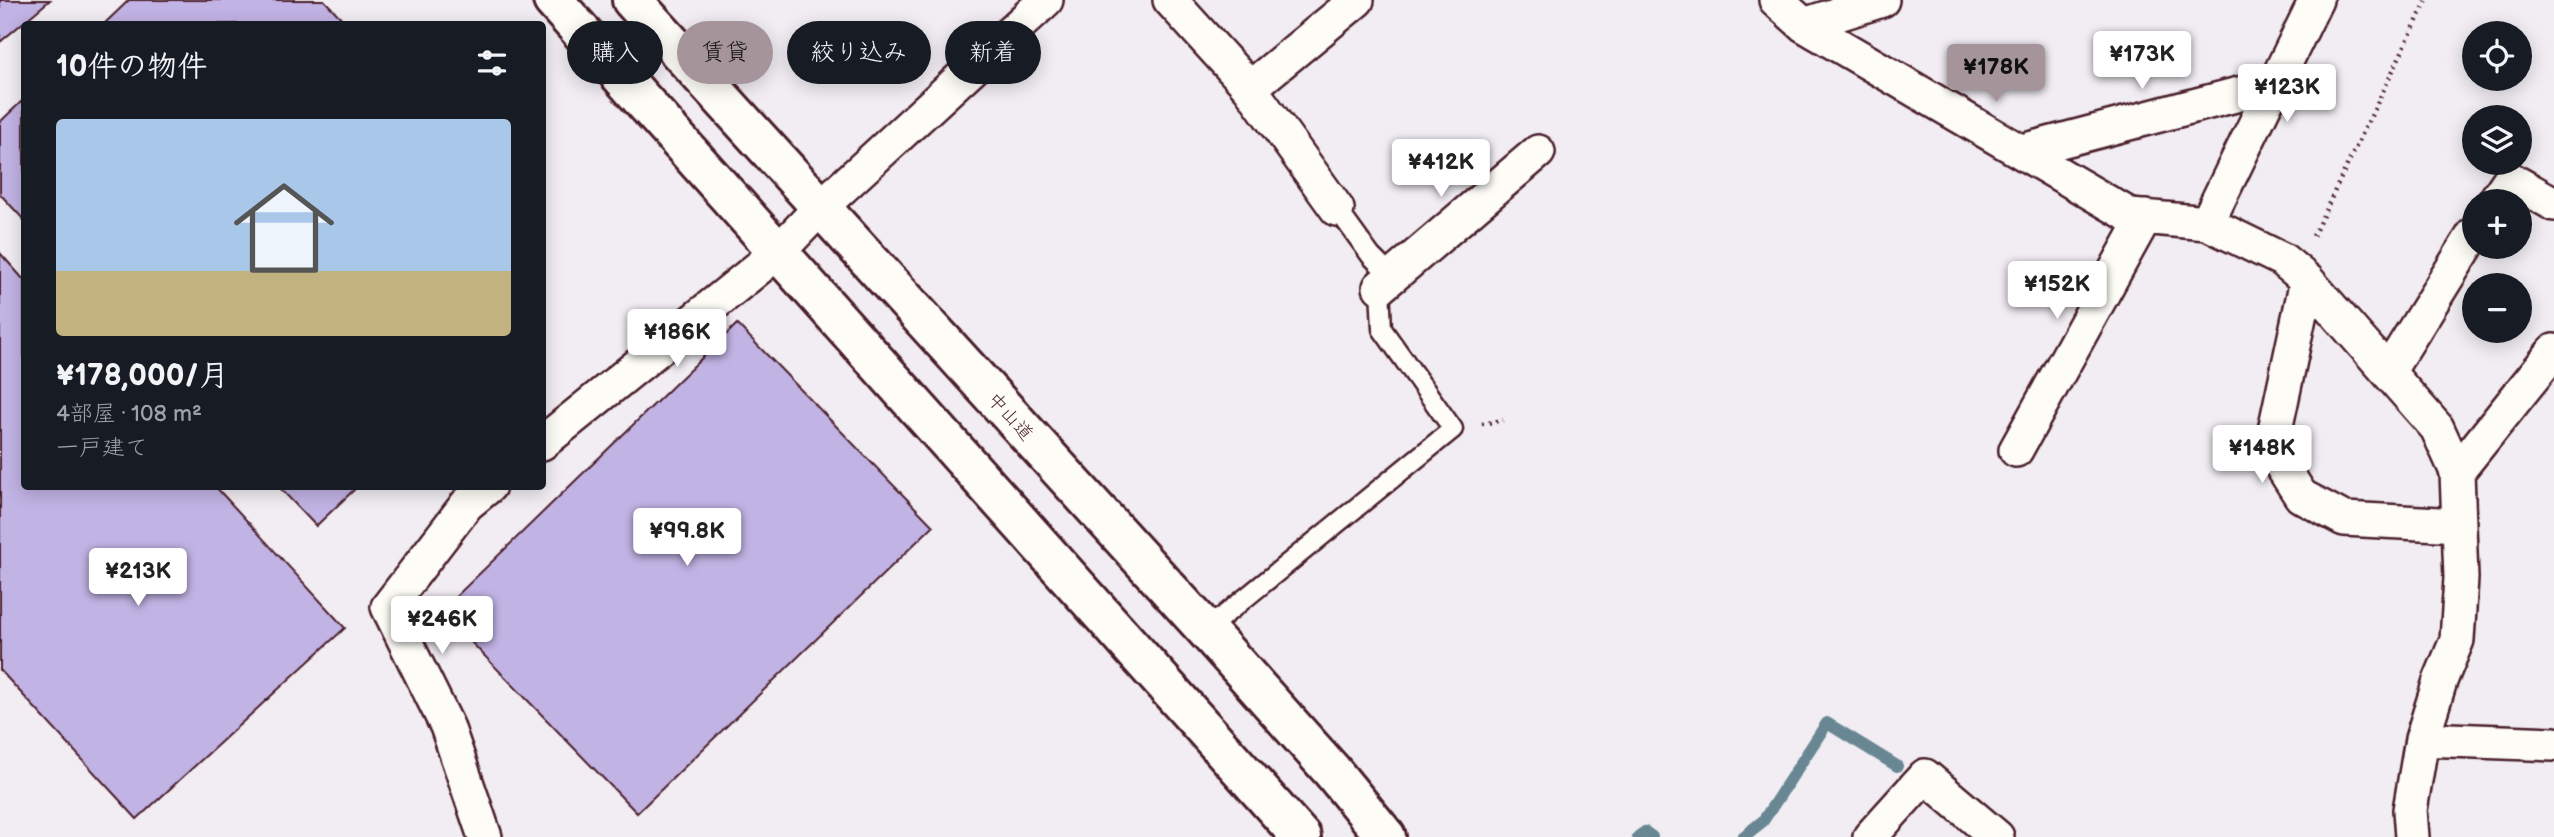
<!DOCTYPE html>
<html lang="ja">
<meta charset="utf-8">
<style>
body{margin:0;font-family:"Balsamiq Sans","Klee One",sans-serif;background:#20242c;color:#f1f3f6;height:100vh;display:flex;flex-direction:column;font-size:26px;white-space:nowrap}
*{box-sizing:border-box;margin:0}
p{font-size:23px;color:#9ea1a6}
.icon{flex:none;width:38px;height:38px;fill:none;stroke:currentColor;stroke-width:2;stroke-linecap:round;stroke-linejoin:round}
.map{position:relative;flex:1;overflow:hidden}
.details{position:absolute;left:21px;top:21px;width:525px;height:469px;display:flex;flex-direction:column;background:#171b24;border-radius:7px;box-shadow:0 4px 18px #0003}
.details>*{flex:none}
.guide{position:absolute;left:567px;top:21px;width:665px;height:63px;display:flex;gap:14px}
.buttons{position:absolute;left:2462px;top:21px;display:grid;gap:14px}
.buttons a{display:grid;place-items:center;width:70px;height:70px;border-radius:50%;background:#171b24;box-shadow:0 4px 18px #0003;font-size:35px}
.price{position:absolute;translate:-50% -60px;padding:0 16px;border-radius:7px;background:#fff;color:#222;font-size:23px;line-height:46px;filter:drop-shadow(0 2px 4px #0008)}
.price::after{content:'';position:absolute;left:50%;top:42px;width:21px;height:16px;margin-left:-10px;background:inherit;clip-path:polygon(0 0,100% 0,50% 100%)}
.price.current{background:#a6949b;color:#111}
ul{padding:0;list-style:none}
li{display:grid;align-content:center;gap:14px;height:371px;padding:0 35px}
li span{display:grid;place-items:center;height:217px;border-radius:7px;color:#555}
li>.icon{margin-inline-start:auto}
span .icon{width:126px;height:126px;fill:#fffc;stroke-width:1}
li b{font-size:30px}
h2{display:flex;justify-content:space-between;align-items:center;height:84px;padding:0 35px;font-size:30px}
.tag{padding:0 24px;border-radius:32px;background:#171b24;box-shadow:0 4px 18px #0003;font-size:24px;line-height:63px}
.tag.current{background:#a6949b;color:#111}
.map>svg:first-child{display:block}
</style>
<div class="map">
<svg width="2554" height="837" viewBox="0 0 2554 837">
<rect width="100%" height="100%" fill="#f1edf3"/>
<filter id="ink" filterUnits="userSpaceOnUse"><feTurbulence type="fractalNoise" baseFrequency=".0143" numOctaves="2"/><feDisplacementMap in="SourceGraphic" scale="14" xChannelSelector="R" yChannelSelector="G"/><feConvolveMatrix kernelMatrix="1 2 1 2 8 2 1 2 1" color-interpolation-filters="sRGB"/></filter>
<g filter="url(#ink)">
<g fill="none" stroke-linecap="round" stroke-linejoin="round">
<path stroke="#688792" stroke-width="12" d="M 1638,837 L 1645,832 L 1652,837
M 1743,837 L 1763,821 L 1827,723 L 1897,766"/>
</g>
<path fill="#c1b3e4" stroke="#4a1f2b" stroke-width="2" d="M 0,0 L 50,0 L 0,42 Z
M 129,0 L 324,0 L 347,24 L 104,24 Z
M 24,99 L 24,220 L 0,194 L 0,122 Z
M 0,253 L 24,280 L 24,486 L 215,486 L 345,628 L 137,819 L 0,670 Z
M 737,324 L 933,526 L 637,813 L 441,611 Z
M 278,486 L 358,486 L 316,526 Z"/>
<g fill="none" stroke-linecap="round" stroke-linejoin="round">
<g stroke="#4a1f2b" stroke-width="23">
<path id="service" d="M 1206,630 L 1453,429 L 1382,329 L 1380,287 L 1384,269 L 1371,256 L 1337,209"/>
</g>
<g stroke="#4a1f2b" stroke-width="38">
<path id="minor" d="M 1170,0 L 1250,88 L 1337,209
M 1776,0 L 1804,25 L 2131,216 L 2207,223 L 2283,260 L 2307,280 L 2437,428 L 2457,472 L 2461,578 L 2457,640 L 2440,681 L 2422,739 L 2410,810 L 2412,837
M 1804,25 L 1882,0
M 1250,88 L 1357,0
M 2022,151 L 2277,84
M 2495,201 L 2510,179 L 2554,204
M 2207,223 L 2316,0
M 2307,280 L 2271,449 L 2301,496 L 2344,519 L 2459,525
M 1380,287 L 1538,152
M 2388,372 L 2474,234
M 542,443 L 777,253 L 821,207 L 1046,0
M 2016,450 L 2145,217
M 2457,472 L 2554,351
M 2422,739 L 2554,744
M 485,837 L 447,726 L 388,607 L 467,504 L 489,486
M 1870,837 L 1925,776 L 1997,837"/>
</g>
<g stroke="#4a1f2b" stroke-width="44">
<path id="trunk" d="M 553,0 L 1301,837
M 632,0 L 1206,630 L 1332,771 L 1386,837"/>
</g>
<path stroke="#4a1f2b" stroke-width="4.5" stroke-dasharray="2 5" stroke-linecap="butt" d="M 2313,236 L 2427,0
M 1482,424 L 1503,420"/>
<use href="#service" stroke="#fdfcf7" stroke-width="18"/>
<use href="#minor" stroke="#fdfcf7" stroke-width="33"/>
<use href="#trunk" stroke="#fdfcf7" stroke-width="38"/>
</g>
</g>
<g text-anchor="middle" stroke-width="5" stroke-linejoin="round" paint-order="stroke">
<g font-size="19" fill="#4a1f2b" stroke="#fdfcf7">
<text transform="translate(1011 416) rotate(48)" y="7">中山道</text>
</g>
</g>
</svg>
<div class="buttons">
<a><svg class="icon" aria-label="locate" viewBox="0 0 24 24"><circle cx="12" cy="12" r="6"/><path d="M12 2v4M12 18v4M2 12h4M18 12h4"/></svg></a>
<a><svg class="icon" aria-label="layers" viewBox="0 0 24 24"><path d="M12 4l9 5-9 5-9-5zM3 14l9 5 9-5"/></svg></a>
<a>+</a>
<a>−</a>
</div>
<b class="price" style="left:2142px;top:91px">¥173K</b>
<b class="price current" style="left:1996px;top:104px">¥178K</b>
<b class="price" style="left:2287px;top:124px">¥123K</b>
<b class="price" style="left:1441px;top:199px">¥412K</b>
<b class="price" style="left:2057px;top:321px">¥152K</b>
<b class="price" style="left:677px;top:369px">¥186K</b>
<b class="price" style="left:2262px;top:485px">¥148K</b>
<b class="price" style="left:687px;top:568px">¥99.8K</b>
<b class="price" style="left:138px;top:608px">¥213K</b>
<b class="price" style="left:442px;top:656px">¥246K</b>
<div class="guide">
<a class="tag">購入</a>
<a class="tag current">賃貸</a>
<a class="tag">絞り込み</a>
<a class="tag">新着</a>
</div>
<section class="details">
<h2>10件の物件<svg class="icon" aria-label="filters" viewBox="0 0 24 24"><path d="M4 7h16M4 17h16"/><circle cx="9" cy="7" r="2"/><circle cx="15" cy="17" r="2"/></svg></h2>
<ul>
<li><span style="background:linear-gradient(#a9c7e8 70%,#c2b280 0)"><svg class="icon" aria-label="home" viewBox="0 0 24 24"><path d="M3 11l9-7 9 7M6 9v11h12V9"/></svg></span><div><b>¥178,000/月</b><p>4部屋 · 108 m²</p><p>一戸建て</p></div></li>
</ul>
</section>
</div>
